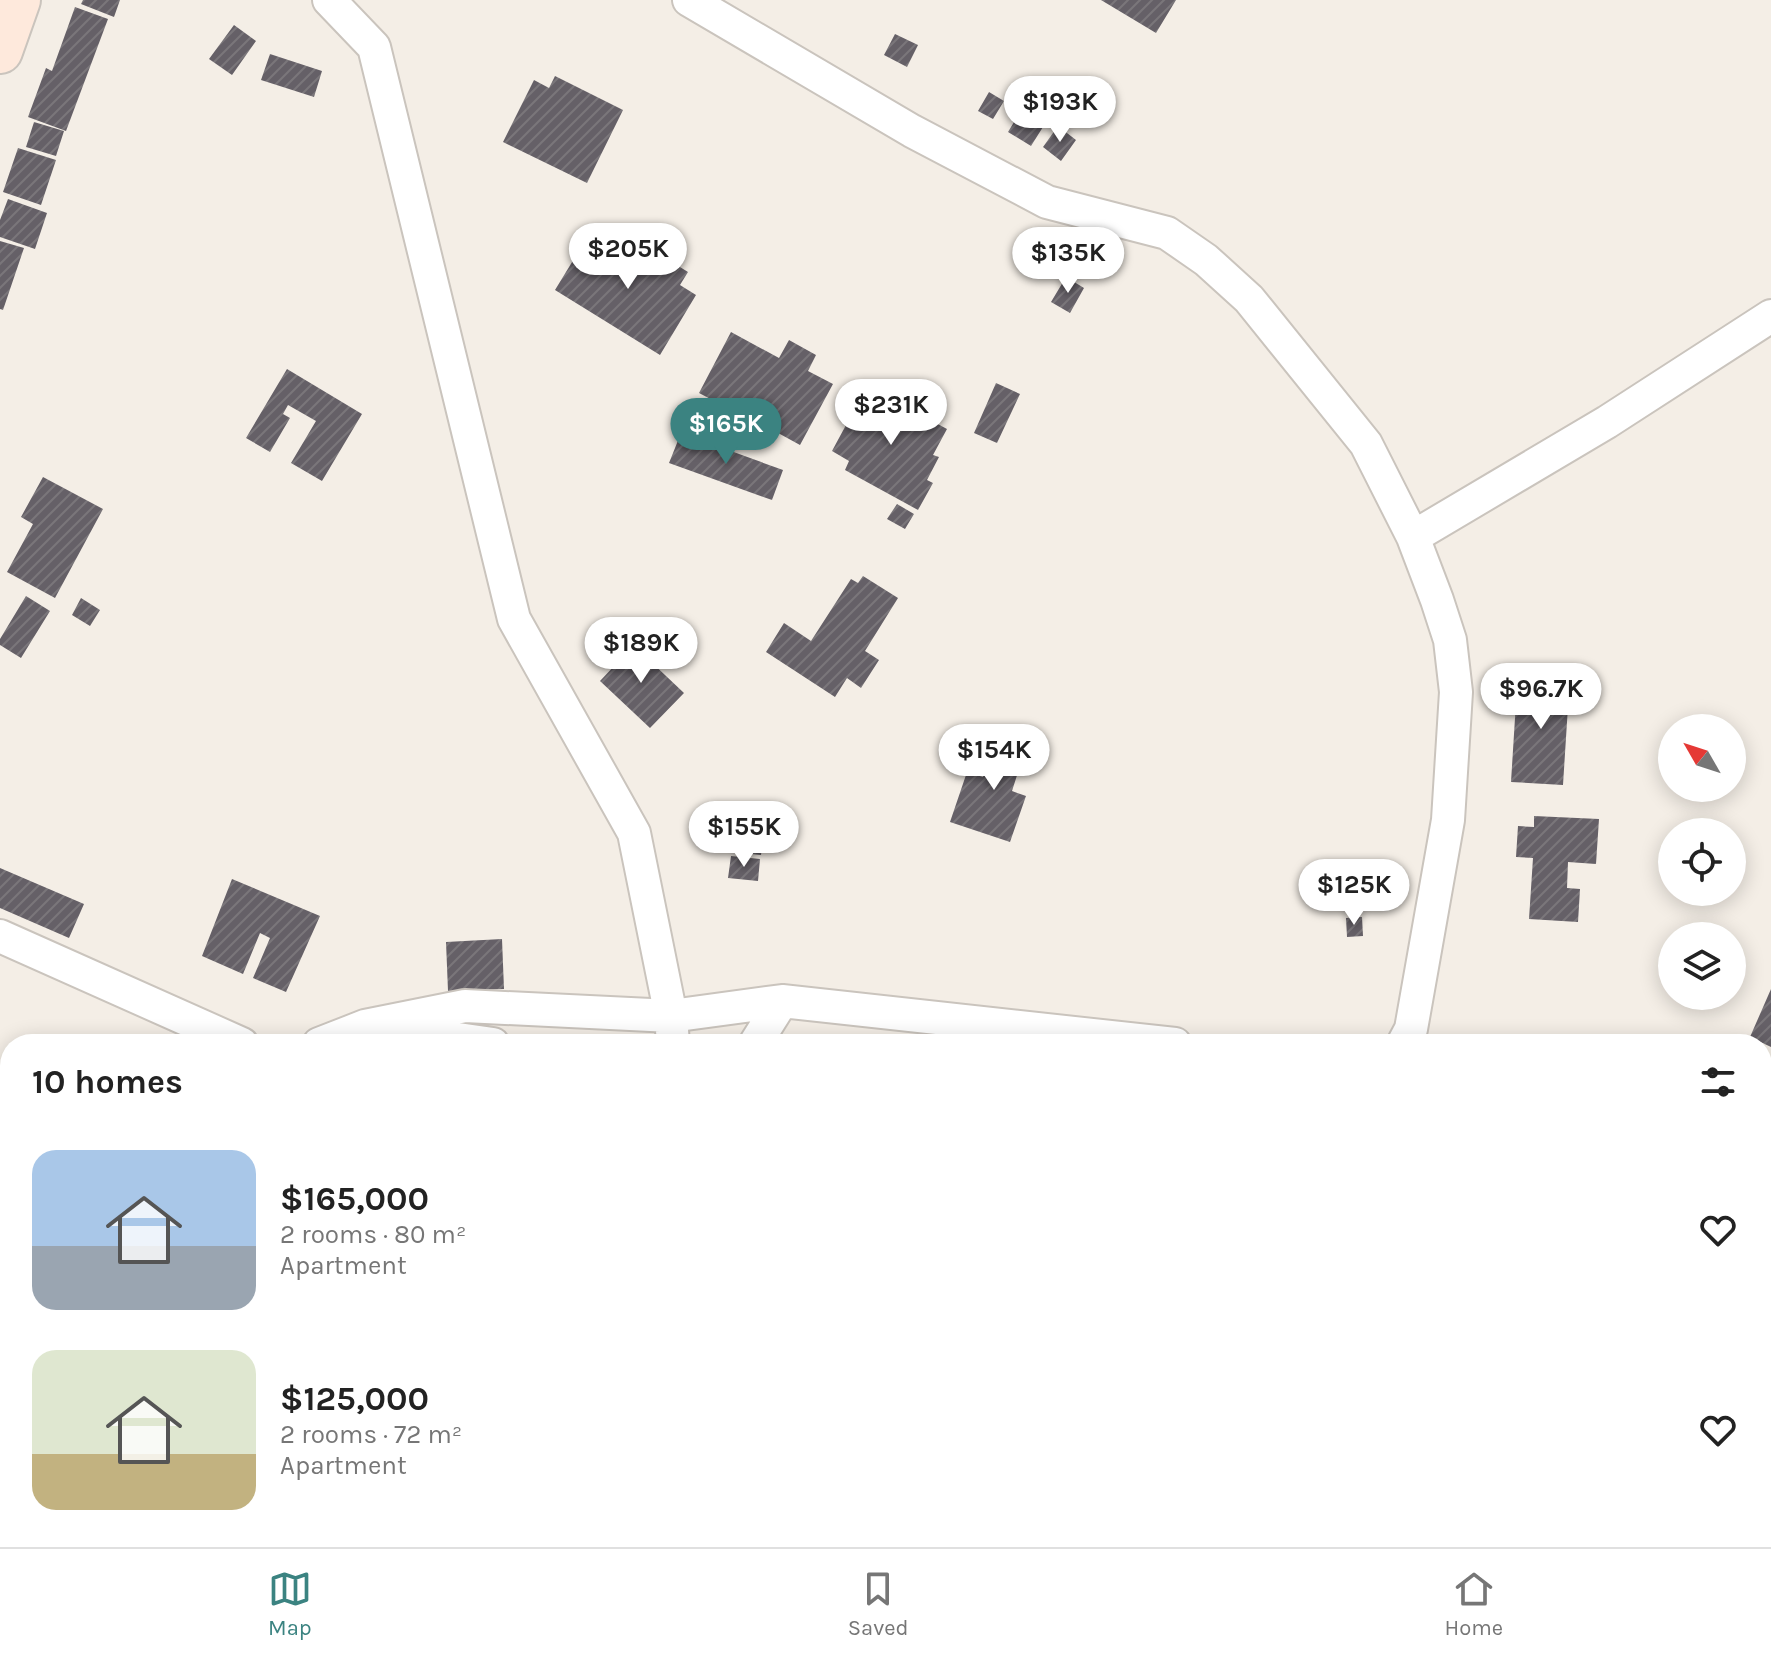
<!DOCTYPE html>
<meta charset="utf-8">
<style>
body{margin:0;font-family:Karla,sans-serif;background:#f6f6f6;color:#222;height:100vh;display:flex;flex-direction:column;font-size:30px;white-space:nowrap}
*{box-sizing:border-box;margin:0}
p{font-size:26px;color:#767676}
.icon{flex:none;width:44px;height:44px;fill:none;stroke:currentColor;stroke-width:2;stroke-linecap:round;stroke-linejoin:round}
.map{position:relative;flex:1;overflow:hidden}
.drawer{position:absolute;left:0px;top:1034px;width:1772px;height:514px;display:flex;flex-direction:column;background:#fff;border-radius:32px 32px 0 0;box-shadow:0 4px 20px #0003}
.drawer>*{flex:none}
.needle{width:52px;rotate:309deg}
.tools{position:absolute;left:1658px;top:714px;display:grid;gap:16px}
.tools a{display:grid;place-items:center;width:88px;height:88px;border-radius:50%;background:#fff;box-shadow:0 4px 20px #0003;font-size:40px}
.price{position:absolute;translate:-50% -68px;padding:0 18px;border-radius:28px;background:#fff;color:#222;font-size:26px;line-height:52px;filter:drop-shadow(0 2px 4px #0008)}
.price::after{content:'';position:absolute;left:50%;top:48px;width:24px;height:18px;margin-left:-12px;background:inherit;clip-path:polygon(0 0,100% 0,50% 100%)}
.price.active{background:#3b8381;color:#fff}
ul{padding:0;list-style:none}
li{display:flex;align-items:center;gap:24px;height:200px;padding:0 32px}
li span{display:grid;place-items:center;flex:none;width:224px;height:160px;border-radius:24px;color:#555}
li>.icon{margin-inline-start:auto}
span .icon{width:96px;height:96px;fill:#fffc;stroke-width:1}
li b{font-size:34px}
h2{display:flex;justify-content:space-between;align-items:center;height:96px;padding:0 32px;font-size:34px}
.dock{display:flex;justify-content:space-around;align-items:center;height:112px;border-top:2px solid #e0e0e0;background:#fff;font-size:22px;color:#767676}
.dock a{display:grid;justify-items:center;gap:4px}
.dock .active{color:#3b8381}
.map>svg:first-child{display:block}
</style>
<div class="map">
<svg width="1771" height="1547" viewBox="0 0 1771 1547">
<defs>
<pattern id="building-hatch" width="6" height="6" patternUnits="userSpaceOnUse" patternTransform="scale(2)"><rect width="6" height="6" fill="#656067"/><path d="M-1 1l2-2M0 6l6-6M5 7l2-2" fill="none" stroke="#7a767a"/></pattern>
</defs>
<rect width="100%" height="100%" fill="#f4eee6"/>
<path fill="url(#building-hatch)" d="M 83,0 L 120,0 L 114,17 L 81,4 Z
M 1101,0 L 1176,0 L 1156,33 Z
M 75,7 L 108,19 L 66,131 L 28,117 L 46,68 L 52,71 Z
M 234,25 L 256,41 L 232,75 L 209,59 Z
M 895,34 L 918,45 L 907,67 L 884,55 Z
M 270,54 L 322,71 L 314,97 L 261,80 Z
M 555,76 L 623,110 L 587,183 L 503,142 L 534,80 L 549,88 Z
M 989,92 L 1004,101 L 993,119 L 978,111 Z
M 1025,104 L 1048,119 L 1031,146 L 1008,132 Z
M 34,122 L 64,131 L 56,156 L 26,147 Z
M 1058,126 L 1076,140 L 1061,161 L 1043,147 Z
M 18,148 L 56,160 L 41,205 L 3,192 Z
M 8,199 L 47,213 L 35,249 L 0,237 L 0,220 Z
M 591,231 L 650,267 L 659,254 L 688,272 L 680,285 L 696,295 L 660,355 L 555,290 Z
M 0,241 L 24,248 L 3,310 L 0,309 Z
M 1066,277 L 1084,288 L 1070,313 L 1051,302 Z
M 731,332 L 779,358 L 789,340 L 816,355 L 808,371 L 833,384 L 800,445 L 769,428 L 774,420 L 746,405 L 741,415 L 699,393 Z
M 287,369 L 362,414 L 322,481 L 291,463 L 316,421 L 288,405 L 283,414 L 290,418 L 270,452 L 246,438 Z
M 996,383 L 1020,394 L 997,443 L 974,433 Z
M 867,386 L 947,429 L 933,455 L 939,457 L 927,480 L 933,483 L 918,510 L 845,470 L 849,461 L 832,451 Z
M 681,433 L 783,470 L 772,500 L 669,463 Z
M 43,477 L 103,509 L 55,598 L 7,572 L 33,524 L 21,517 Z
M 897,504 L 914,514 L 905,529 L 887,519 Z
M 863,576 L 898,598 L 865,651 L 879,660 L 861,688 L 847,678 L 835,697 L 766,652 L 784,623 L 811,641 L 851,579 L 858,583 Z
M 26,596 L 50,611 L 21,658 L 0,645 L 0,639 Z
M 81,598 L 100,610 L 90,626 L 72,615 Z
M 628,640 L 684,693 L 650,728 L 600,681 L 616,664 L 610,658 Z
M 1537,673 L 1570,675 L 1563,785 L 1511,782 L 1517,686 L 1536,687 Z
M 998,731 L 1028,741 L 1012,791 L 1026,796 L 1010,842 L 950,822 L 967,772 L 983,777 Z
M 1534,816 L 1599,819 L 1596,864 L 1568,862 L 1567,888 L 1580,889 L 1578,922 L 1529,919 L 1533,858 L 1516,857 L 1518,826 L 1534,827 Z
M 724,828 L 764,832 L 761,855 L 721,851 Z
M 731,856 L 760,859 L 758,881 L 728,878 Z
M 0,868 L 84,904 L 69,938 L 0,908 Z
M 232,879 L 320,916 L 286,992 L 253,978 L 270,938 L 260,933 L 243,974 L 202,956 Z
M 1362,917 L 1363,936 L 1347,937 L 1346,918 Z
M 502,939 L 504,989 L 448,991 L 446,942 Z
M 1771,989 L 1771,1047 L 1750,1037 Z
M 10,1093 L 10,1161 L 0,1155 L 0,1110 Z
M 1771,1115 L 1771,1155 L 1762,1149 L 1762,1129 Z
M 131,1538 L 197,1538 L 193,1547 L 127,1547 Z
M 377,1538 L 483,1538 L 478,1547 L 385,1547 L 375,1541 Z
M 1602,1538 L 1668,1538 L 1665,1547 L 1599,1547 Z"/>
<g fill="none" stroke-linecap="round" stroke-linejoin="round">
<g stroke="#cac4bd" stroke-width="36">
<path id="minor" d="M 329,0 L 374,47 L 514,619 L 634,833 L 671,1016 L 673,1044
M 689,0 L 912,131 L 1047,202 L 1167,233 L 1206,260 L 1249,299 L 1366,444 L 1413,537 L 1437,600 L 1450,640 L 1456,692 L 1448,820 L 1411,1029 L 1403,1044
M 1413,537 L 1607,422 L 1771,316
M 0,936 L 242,1044
M 394,1030 L 493,1044
M 319,1044 L 365,1026 L 465,1006 L 671,1016 L 782,1001 L 1175,1044
M 755,1044 L 782,1001
M 49,1547 L 53,1538
M 535,1547 L 539,1538"/>
</g>
<g stroke="#cac4bd" stroke-width="48">
<path id="secondary" d="M 0,51 L 18,0"/>
</g>
<use href="#minor" stroke="#fff" stroke-width="32"/>
<use href="#secondary" stroke="#fee9dc" stroke-width="44"/>
</g>
</svg>
<div class="tools">
<a><svg class="needle" viewBox="-14 -14 28 28"><path d="M0-13l5 13h-10z" fill="#e53935"/><path d="M0 13l5-13h-10z" fill="#767676"/></svg></a>
<a><svg class="icon" aria-label="locate" viewBox="0 0 24 24"><circle cx="12" cy="12" r="6"/><path d="M12 2v4M12 18v4M2 12h4M18 12h4"/></svg></a>
<a><svg class="icon" aria-label="layers" viewBox="0 0 24 24"><path d="M12 4l9 5-9 5-9-5zM3 14l9 5 9-5"/></svg></a>
</div>
<b class="price" style="left:1060px;top:144px">$193K</b>
<b class="price" style="left:628px;top:291px">$205K</b>
<b class="price" style="left:1068px;top:295px">$135K</b>
<b class="price" style="left:891px;top:447px">$231K</b>
<b class="price active" style="left:726px;top:466px">$165K</b>
<b class="price" style="left:641px;top:685px">$189K</b>
<b class="price" style="left:1541px;top:731px">$96.7K</b>
<b class="price" style="left:994px;top:792px">$154K</b>
<b class="price" style="left:744px;top:869px">$155K</b>
<b class="price" style="left:1354px;top:927px">$125K</b>
<section class="drawer">
<h2>10 homes<svg class="icon" aria-label="filters" viewBox="0 0 24 24"><path d="M4 7h16M4 17h16"/><circle cx="9" cy="7" r="2"/><circle cx="15" cy="17" r="2"/></svg></h2>
<ul>
<li><span style="background:linear-gradient(#a9c7e8 60%,#9aa5b1 0)"><svg class="icon" aria-label="home" viewBox="0 0 24 24"><path d="M3 11l9-7 9 7M6 9v11h12V9"/></svg></span><div><b>$165,000</b><p>2 rooms · 80 m²</p><p>Apartment</p></div><svg class="icon" aria-label="heart" viewBox="0 0 24 24"><path d="M12 20l-8-8c-3-5 5-10 8-4 3-6 11-1 8 4z"/></svg></li>
<li><span style="background:linear-gradient(#dfe7d0 65%,#c2b280 0)"><svg class="icon" aria-label="home" viewBox="0 0 24 24"><path d="M3 11l9-7 9 7M6 9v11h12V9"/></svg></span><div><b>$125,000</b><p>2 rooms · 72 m²</p><p>Apartment</p></div><svg class="icon" aria-label="heart" viewBox="0 0 24 24"><path d="M12 20l-8-8c-3-5 5-10 8-4 3-6 11-1 8 4z"/></svg></li>
</ul>
</section>
</div>
<nav class="dock">
<a class="active"><svg class="icon" aria-label="map" viewBox="0 0 24 24"><path d="M3 6l6-2 6 2 6-2v14l-6 2-6-2-6 2zM9 4v14M15 6v14"/></svg>Map</a>
<a><svg class="icon" aria-label="saved" viewBox="0 0 24 24"><path d="M7 4h10v16l-5-4-5 4z"/></svg>Saved</a>
<a><svg class="icon" aria-label="home" viewBox="0 0 24 24"><path d="M3 11l9-7 9 7M6 9v11h12V9"/></svg>Home</a>
</nav>
